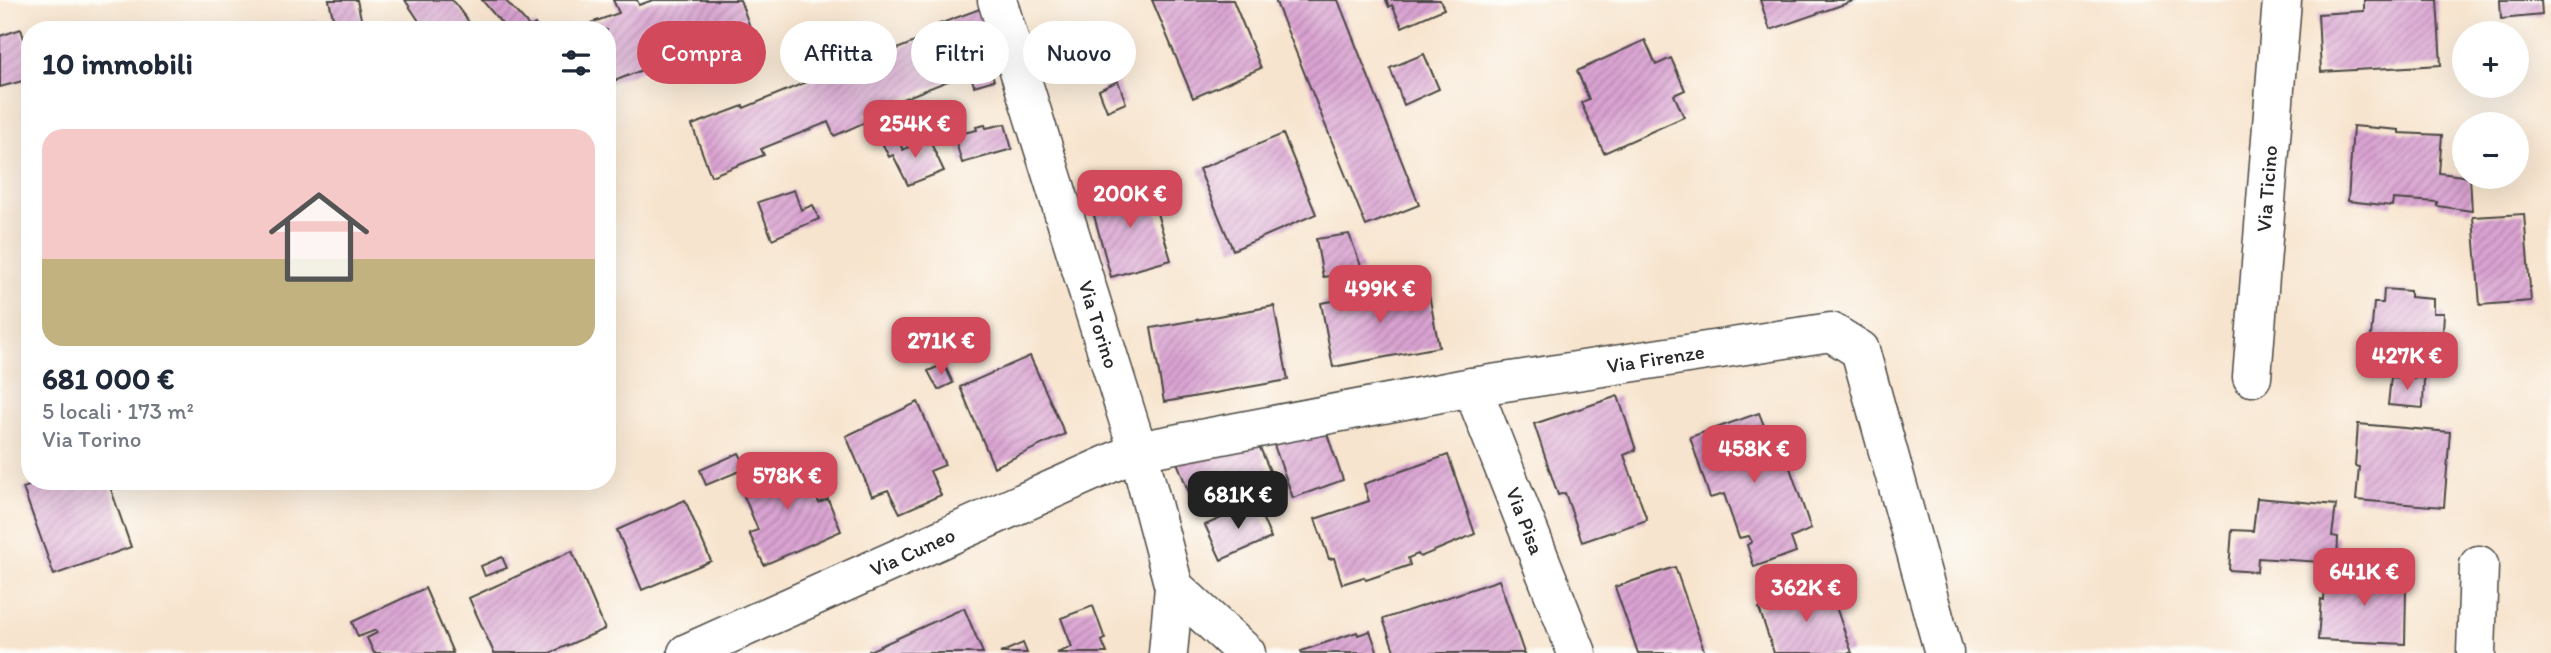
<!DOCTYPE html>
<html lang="it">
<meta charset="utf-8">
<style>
body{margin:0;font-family:Itim,sans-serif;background:#f2f2f3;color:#1f2937;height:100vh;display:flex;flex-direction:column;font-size:26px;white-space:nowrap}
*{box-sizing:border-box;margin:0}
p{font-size:23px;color:#747a83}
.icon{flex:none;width:38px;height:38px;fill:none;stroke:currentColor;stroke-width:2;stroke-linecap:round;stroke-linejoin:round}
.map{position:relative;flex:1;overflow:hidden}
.details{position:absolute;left:21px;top:21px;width:595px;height:469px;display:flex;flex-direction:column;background:#fff;border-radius:28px;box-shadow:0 7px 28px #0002}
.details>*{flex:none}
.top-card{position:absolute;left:637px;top:21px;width:665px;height:63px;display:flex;gap:14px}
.controls{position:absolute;left:2452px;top:21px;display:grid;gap:14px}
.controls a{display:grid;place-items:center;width:77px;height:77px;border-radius:50%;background:#fff;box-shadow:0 7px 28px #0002;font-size:35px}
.price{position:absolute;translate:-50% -60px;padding:0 16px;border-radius:14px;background:#d1495b;color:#fff;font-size:23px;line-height:46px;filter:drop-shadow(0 2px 4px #0008)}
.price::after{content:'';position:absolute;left:50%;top:42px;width:21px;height:16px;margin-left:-10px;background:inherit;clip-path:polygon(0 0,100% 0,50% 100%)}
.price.active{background:#222;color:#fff}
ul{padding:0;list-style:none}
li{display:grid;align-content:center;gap:14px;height:371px;padding:0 21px}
li span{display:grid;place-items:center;height:217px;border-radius:21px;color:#555}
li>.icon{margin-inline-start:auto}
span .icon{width:126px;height:126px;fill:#fffc;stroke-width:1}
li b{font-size:30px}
h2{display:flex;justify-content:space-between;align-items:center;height:84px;padding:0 21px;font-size:30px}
.tag{padding:0 24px;border-radius:32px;background:#fff;box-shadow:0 7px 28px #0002;font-size:24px;line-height:63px}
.tag.active{background:#d1495b;color:#fff}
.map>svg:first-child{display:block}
</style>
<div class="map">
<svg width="2551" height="653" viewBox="0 0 2551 653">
<defs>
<pattern id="building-hatch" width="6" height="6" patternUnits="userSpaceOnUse" patternTransform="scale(1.75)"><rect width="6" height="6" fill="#daa3d2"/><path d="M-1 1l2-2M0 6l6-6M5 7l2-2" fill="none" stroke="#b185ab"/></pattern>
</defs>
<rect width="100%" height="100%" fill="#fdfcf7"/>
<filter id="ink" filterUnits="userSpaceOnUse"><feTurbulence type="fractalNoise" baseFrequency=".0143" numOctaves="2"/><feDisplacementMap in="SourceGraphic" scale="14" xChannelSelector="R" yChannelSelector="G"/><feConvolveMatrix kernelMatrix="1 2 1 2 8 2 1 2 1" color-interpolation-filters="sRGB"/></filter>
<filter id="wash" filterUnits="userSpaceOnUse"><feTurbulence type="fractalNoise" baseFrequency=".00686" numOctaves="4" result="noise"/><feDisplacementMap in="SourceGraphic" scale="28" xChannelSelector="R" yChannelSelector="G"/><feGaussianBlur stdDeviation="1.57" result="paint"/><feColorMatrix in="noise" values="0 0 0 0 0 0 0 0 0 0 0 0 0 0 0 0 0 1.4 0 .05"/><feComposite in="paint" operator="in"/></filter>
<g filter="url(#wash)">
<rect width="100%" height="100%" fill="#f7e4ce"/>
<g id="blocks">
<path fill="url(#building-hatch)" d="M 329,0 L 357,0 L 362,23 L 335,27 Z
M 405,0 L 452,0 L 475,30 L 425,30 Z
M 482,0 L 505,0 L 530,27 L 535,24 L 538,30 L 507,30 Z
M 613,0 L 637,0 L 639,5 L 653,0 L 740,0 L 750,27 L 607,84 L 607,30 L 574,29 L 619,13 Z
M 1152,0 L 1233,0 L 1261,68 L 1193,98 Z
M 1275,0 L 1338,0 L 1419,205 L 1366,226 Z
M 1386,0 L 1440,0 L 1444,9 L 1402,27 L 1392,5 L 1389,7 Z
M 1760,0 L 1856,0 L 1770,30 Z
M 2364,0 L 2437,0 L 2441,65 L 2321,72 L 2318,14 L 2364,11 Z
M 2500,0 L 2541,0 L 2542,15 L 2501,19 Z
M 985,7 L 998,60 L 989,64 L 994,80 L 974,86 L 970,72 L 865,114 L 868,121 L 834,136 L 828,122 L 761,149 L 764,155 L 711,176 L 692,125 L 743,106 L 744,108 L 816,78 L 814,69 L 831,63 L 834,71 L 849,64 L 850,68 L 942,31 L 939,24 Z
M 317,20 L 318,30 L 278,30 L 277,25 Z
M 21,29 L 30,57 L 30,79 L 0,87 L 0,36 Z
M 1645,40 L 1656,65 L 1671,58 L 1685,90 L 1674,95 L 1684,117 L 1604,153 L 1581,103 L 1589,99 L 1577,71 Z
M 1424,54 L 1439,89 L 1404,105 L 1390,68 Z
M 1118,81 L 1126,103 L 1107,111 L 1099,90 Z
M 1005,124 L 1012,149 L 962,163 L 954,135 L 977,130 L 976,127 L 985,125 L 986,128 Z
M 2353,126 L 2399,130 L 2399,133 L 2442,135 L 2439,173 L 2470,177 L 2472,211 L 2437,206 L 2437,202 L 2393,199 L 2392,206 L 2348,201 Z
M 1283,134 L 1316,214 L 1233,250 L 1199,169 Z
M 896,136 L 903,150 L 928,137 L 944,171 L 908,185 L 893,155 L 889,157 L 882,143 Z
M 1148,183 L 1171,260 L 1111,277 L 1090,201 Z
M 794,190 L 801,210 L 813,205 L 819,219 L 772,239 L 758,202 Z
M 2524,214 L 2531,301 L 2480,305 L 2473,217 Z
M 1349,234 L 1363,271 L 1323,277 L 1316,239 Z
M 1427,284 L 1439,347 L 1333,367 L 1321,303 Z
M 2384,289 L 2410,291 L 2410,297 L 2433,299 L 2433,313 L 2444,313 L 2441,364 L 2369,359 L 2374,303 L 2383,303 Z
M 1274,306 L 1288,380 L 1164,402 L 1151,328 Z
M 1030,356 L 1065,434 L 994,467 L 960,387 Z
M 944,364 L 953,383 L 938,390 L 928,371 Z
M 2391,377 L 2424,378 L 2423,408 L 2388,405 Z
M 1618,396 L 1636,450 L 1624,455 L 1647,520 L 1582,542 L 1565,493 L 1558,495 L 1534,424 Z
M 918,402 L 945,465 L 930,471 L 941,495 L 900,513 L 888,490 L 872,496 L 846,436 Z
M 1759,413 L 1767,433 L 1777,430 L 1811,529 L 1791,538 L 1796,552 L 1754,567 L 1747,545 L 1752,542 L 1749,536 L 1739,538 L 1724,494 L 1710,498 L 1690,437 Z
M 2358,424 L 2450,432 L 2444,507 L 2356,500 L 2359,467 L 2355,466 Z
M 1325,428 L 1343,480 L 1293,498 L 1274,445 Z
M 1255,436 L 1270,471 L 1191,498 L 1177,462 Z
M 739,453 L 747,468 L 706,485 L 700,470 Z
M 1448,455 L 1475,534 L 1420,557 L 1418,554 L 1408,558 L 1410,565 L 1366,580 L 1364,577 L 1342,584 L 1334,558 L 1329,559 L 1315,519 L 1369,501 L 1364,484 Z
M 799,457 L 819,503 L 828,499 L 841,531 L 764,565 L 749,533 L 758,530 L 739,484 Z
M 43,481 L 108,481 L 131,547 L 54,575 L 23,488 Z
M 2257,498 L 2336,505 L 2332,536 L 2338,537 L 2337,563 L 2258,558 L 2257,572 L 2229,570 L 2232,530 L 2253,531 Z
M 685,500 L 711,561 L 642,590 L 617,530 Z
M 1256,503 L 1271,538 L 1221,560 L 1205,525 Z
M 572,551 L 605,629 L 550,653 L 494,653 L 469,598 Z
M 502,557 L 507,568 L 485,576 L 481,566 Z
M 1675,567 L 1705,653 L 1638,653 L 1615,587 Z
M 2336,570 L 2400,571 L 2399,587 L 2406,588 L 2405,644 L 2318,640 L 2321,599 L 2324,600 L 2325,584 L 2334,585 Z
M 1499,580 L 1524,653 L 1395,653 L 1383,619 Z
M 1828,584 L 1852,653 L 1774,653 L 1759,608 Z
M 425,588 L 453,653 L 374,653 L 367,638 L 377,633 L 376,630 L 358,637 L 352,622 Z
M 1093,606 L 1105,639 L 1102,641 L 1107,653 L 1057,653 L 1072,647 L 1061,618 Z
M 964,608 L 983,653 L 870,653 L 869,651 Z
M 1370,631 L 1378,653 L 1302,653 L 1301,651 L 1357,632 L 1358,635 Z
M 1023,643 L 1027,653 L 1000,653 Z"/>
</g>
</g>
<g filter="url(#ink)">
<use href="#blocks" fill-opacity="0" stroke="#4a4743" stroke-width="2"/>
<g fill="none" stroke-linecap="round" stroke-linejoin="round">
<g stroke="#4a4743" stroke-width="41">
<g id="minor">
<path id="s1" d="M 997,0 L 1138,451 L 1174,587 L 1168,653"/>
<path id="s2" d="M 2252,377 L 2282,0"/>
<path id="s3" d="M 1472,387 L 1577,653"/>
<path d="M 1174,587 L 1246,653"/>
<path id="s4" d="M 687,653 L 1138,451 L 1472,387 L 1831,332 L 1860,350 L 1944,653"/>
<path d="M 2476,653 L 2479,565"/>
</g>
</g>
<use href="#minor" stroke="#fff" stroke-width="38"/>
</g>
</g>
<g text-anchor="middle" stroke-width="6" stroke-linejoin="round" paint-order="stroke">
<g font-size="21" fill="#2b2b2b" stroke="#fdfcf7">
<text dy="7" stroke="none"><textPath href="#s2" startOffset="189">Via Ticino</textPath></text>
<text dy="7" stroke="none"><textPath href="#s1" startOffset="340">Via Torino</textPath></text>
<text dy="7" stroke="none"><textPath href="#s4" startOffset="1020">Via Firenze</textPath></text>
<text dy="7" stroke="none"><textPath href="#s3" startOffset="144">Via Pisa</textPath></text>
<text dy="7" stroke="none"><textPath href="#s4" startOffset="247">Via Cuneo</textPath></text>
</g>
</g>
</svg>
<div class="controls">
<a>+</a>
<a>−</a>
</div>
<b class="price" style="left:915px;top:160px">254K €</b>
<b class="price" style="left:1130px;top:230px">200K €</b>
<b class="price" style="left:1380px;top:325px">499K €</b>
<b class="price" style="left:941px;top:377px">271K €</b>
<b class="price" style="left:2407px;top:392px">427K €</b>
<b class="price" style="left:1754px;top:485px">458K €</b>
<b class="price" style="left:787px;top:512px">578K €</b>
<b class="price active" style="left:1238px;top:531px">681K €</b>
<b class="price" style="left:2364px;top:608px">641K €</b>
<b class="price" style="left:1806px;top:624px">362K €</b>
<div class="top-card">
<a class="tag active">Compra</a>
<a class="tag">Affitta</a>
<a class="tag">Filtri</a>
<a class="tag">Nuovo</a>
</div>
<section class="details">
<h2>10 immobili<svg class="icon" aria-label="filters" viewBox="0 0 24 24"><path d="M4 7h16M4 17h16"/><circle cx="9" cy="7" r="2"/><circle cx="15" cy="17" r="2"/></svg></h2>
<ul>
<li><span style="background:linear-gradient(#f6c9c9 60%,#c2b280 0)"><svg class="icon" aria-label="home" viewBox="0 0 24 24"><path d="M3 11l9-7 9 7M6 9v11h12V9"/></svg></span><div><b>681 000 €</b><p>5 locali · 173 m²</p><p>Via Torino</p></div></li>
</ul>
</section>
</div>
